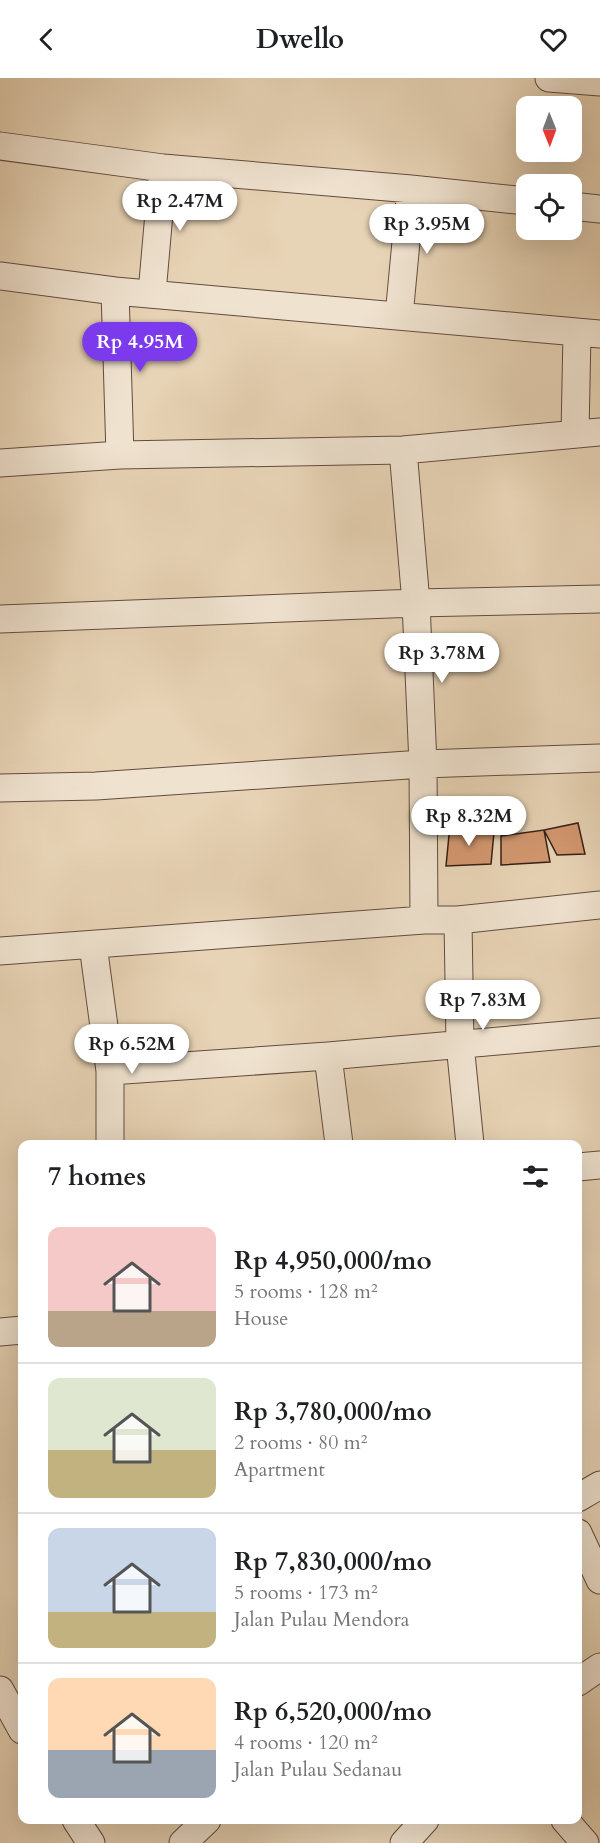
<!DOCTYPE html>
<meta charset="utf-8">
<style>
body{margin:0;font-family:Cardo,serif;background:#f6f6f6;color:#202124;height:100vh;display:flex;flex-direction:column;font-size:22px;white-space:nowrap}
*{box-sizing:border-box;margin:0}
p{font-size:20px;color:#757577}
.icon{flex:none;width:33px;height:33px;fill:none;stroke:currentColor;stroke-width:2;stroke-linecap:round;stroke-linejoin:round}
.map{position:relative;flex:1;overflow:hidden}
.details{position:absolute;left:18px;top:1062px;width:564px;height:684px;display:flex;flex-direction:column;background:#fff;border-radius:12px;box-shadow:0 6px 24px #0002}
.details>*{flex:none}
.needle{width:39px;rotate:179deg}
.buttons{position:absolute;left:516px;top:18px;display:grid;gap:12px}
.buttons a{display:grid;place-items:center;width:66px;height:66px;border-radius:12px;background:#fff;box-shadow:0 6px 24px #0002;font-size:30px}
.price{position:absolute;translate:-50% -51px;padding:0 14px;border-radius:21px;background:#fff;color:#222;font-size:20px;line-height:39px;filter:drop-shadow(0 2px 3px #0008)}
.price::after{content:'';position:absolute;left:50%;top:36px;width:18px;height:14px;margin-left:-9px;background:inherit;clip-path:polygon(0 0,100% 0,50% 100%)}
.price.selected{background:#7c3aed;color:#fff}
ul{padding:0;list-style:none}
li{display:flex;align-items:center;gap:18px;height:150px;padding:0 30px}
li+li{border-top:2px solid #e0e0e0}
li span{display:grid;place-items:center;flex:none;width:168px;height:120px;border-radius:12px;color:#555}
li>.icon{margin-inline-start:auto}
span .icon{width:72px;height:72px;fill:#fffc;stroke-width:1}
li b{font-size:26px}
h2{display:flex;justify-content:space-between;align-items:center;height:72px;padding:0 30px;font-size:26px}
header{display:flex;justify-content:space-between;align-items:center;height:78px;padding:0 30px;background:#fff;font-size:27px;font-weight:700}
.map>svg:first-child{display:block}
</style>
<header><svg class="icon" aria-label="back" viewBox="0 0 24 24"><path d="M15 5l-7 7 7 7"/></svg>Dwello<svg class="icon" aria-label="heart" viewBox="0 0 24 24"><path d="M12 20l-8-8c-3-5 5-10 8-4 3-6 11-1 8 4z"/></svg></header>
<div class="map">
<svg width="600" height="1765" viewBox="0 0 600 1765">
<rect width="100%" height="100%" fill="#e7d3b5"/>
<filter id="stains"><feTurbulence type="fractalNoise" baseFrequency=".00333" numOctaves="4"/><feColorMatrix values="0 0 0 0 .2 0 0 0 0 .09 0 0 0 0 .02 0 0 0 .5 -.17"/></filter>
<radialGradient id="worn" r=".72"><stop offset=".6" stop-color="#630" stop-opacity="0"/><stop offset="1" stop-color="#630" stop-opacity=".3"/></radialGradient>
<path fill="#d2976f" stroke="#371f16" stroke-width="1.5" d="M 578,745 L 585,776 L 557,777 L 544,752 Z
M 450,747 L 494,754 L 491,786 L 446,788 Z
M 544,752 L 550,784 L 501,787 L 501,758 Z"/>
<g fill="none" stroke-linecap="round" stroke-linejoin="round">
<g stroke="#634c3e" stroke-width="29">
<path id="street" d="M 549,0 L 600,4
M 0,68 L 163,90 L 411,111 L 526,123
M 572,128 L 600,131
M 0,198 L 115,213 L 600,256
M 115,213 L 120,377
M 152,215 L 163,90
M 399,238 L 411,111
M 575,356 L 577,255
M 403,372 L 416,525 L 423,686 L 424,842
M 0,385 L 120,377 L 403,372 L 600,354
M 0,541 L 416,525 L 600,521
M 0,710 L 96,708 L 423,686 L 600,680
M 458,842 L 460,966 L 470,1066
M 93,867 L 110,993 L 110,1066
M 0,873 L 424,842 L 458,842 L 600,827
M 328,978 L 339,1066
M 110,993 L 328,978 L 600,954
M 578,1089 L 600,1087
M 0,1254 L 22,1252
M 578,1420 L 600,1407
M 578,1455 L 600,1502
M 578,1604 L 600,1589
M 0,1612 L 22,1652
M 76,1742 L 91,1765
M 565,1742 L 585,1765
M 183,1765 L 207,1742
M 404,1765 L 425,1742"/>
</g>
<use href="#street" stroke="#efe2cf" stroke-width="27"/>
</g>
<rect width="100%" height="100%" filter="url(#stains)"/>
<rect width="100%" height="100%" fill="url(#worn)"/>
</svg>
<div class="buttons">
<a><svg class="needle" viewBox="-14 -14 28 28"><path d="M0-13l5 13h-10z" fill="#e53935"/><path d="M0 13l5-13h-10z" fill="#757577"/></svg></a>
<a><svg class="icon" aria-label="locate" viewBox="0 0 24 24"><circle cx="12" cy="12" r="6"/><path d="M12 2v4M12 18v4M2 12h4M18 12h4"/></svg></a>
</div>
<b class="price" style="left:180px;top:154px">Rp 2.47M</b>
<b class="price" style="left:427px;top:177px">Rp 3.95M</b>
<b class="price selected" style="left:140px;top:295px">Rp 4.95M</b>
<b class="price" style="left:442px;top:606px">Rp 3.78M</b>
<b class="price" style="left:469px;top:769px">Rp 8.32M</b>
<b class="price" style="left:483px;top:953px">Rp 7.83M</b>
<b class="price" style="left:132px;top:997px">Rp 6.52M</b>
<section class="details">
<h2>7 homes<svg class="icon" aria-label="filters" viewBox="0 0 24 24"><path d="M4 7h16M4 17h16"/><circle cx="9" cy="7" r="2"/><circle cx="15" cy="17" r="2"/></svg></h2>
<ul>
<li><span style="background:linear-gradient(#f6c9c9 70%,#b9a48a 0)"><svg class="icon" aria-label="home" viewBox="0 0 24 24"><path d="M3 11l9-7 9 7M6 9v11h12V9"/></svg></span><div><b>Rp 4,950,000/mo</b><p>5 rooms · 128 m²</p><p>House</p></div></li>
<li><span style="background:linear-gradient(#dfe7d0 60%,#c2b280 0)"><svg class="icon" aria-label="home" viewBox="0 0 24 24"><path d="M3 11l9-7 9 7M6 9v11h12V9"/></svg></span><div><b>Rp 3,780,000/mo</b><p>2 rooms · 80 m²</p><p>Apartment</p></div></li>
<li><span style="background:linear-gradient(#c9d6e8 70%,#c2b280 0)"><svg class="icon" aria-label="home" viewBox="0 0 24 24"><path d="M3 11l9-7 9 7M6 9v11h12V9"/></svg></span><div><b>Rp 7,830,000/mo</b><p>5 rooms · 173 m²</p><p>Jalan Pulau Mendora</p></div></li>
<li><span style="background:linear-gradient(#ffd9b3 60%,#9aa5b1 0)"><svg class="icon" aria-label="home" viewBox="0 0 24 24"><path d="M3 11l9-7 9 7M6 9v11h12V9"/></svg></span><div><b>Rp 6,520,000/mo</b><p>4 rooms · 120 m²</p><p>Jalan Pulau Sedanau</p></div></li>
</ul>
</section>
</div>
